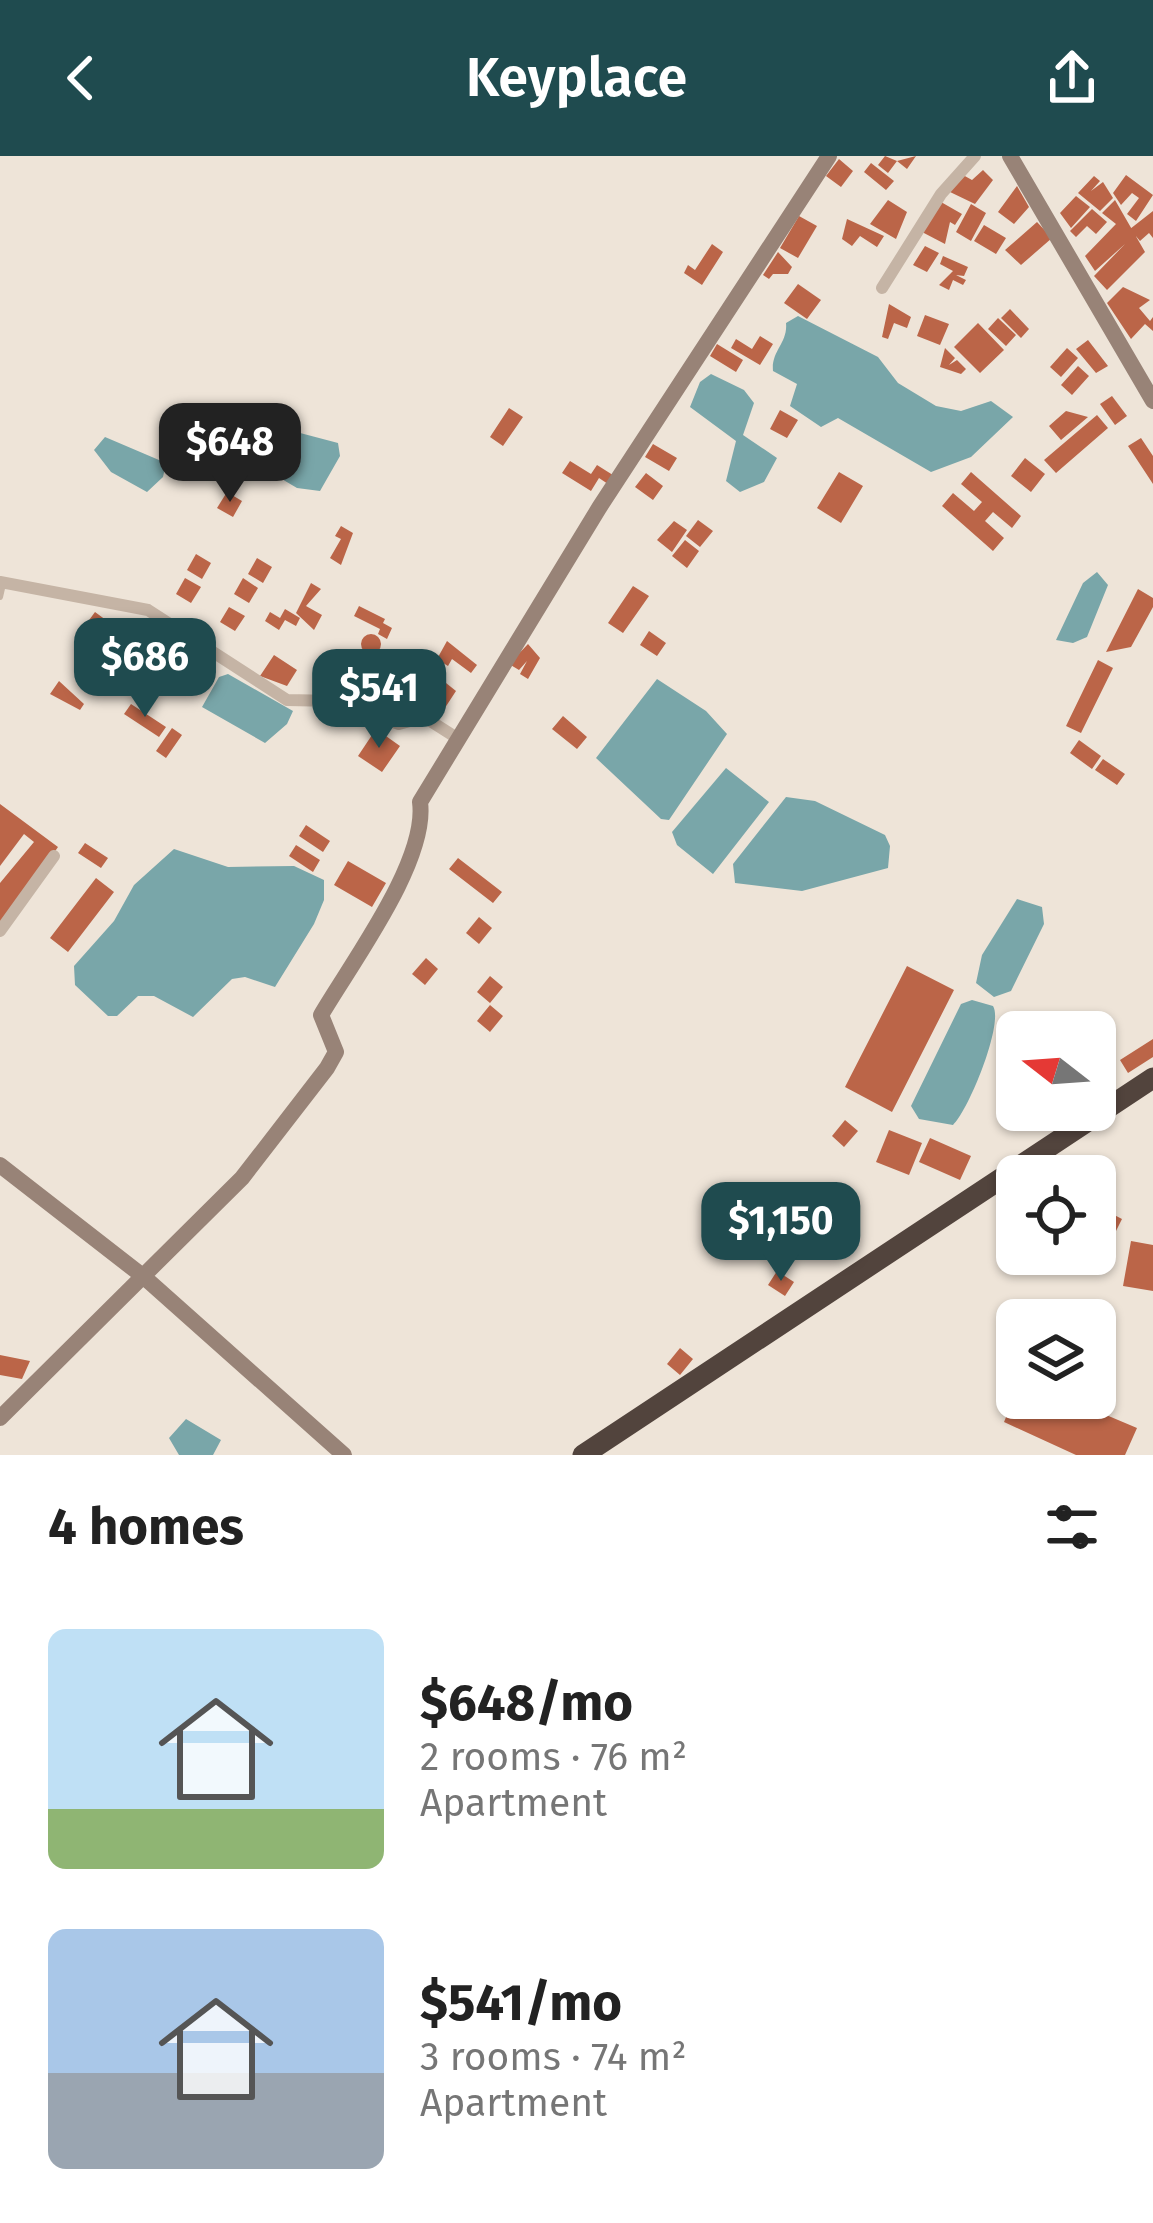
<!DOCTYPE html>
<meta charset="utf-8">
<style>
body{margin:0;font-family:"Fira Sans",sans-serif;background:#f2f2f2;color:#222;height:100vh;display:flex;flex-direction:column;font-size:45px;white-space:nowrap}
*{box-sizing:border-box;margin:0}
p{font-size:39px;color:#767676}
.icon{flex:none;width:66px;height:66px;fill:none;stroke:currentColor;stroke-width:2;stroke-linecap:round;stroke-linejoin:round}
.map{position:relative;height:1299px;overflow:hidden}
.panel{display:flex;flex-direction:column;background:#fff;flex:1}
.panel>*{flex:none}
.needle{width:78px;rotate:287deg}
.tools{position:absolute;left:996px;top:855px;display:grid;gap:24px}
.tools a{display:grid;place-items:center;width:120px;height:120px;border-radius:18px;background:#fff;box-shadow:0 3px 9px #0004;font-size:60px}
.price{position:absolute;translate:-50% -102px;padding:0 27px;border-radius:24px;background:#1f4b4f;color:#fff;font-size:39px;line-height:78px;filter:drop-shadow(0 3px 6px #0008)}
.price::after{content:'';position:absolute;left:50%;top:72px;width:36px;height:27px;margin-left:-18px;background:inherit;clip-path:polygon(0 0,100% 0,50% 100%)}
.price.current{background:#222;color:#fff}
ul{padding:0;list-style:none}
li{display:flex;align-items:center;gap:36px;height:300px;padding:0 48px}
li span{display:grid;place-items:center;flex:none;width:336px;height:240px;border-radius:18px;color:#555}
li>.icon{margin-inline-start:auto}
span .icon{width:144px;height:144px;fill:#fffc;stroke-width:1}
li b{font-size:51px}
h2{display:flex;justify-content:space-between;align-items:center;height:144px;padding:0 48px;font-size:51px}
header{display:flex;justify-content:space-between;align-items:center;height:156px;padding:0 48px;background:#1f4b4f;color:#fff;font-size:54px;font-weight:600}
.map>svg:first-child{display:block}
</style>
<header><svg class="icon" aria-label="back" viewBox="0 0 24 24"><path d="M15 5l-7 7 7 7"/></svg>Keyplace<svg class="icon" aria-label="share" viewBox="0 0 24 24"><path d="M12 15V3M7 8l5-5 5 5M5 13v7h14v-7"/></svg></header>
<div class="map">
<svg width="1153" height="1299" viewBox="0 0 1153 1299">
<rect width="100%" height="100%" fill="#eee4d8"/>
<path fill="#79a6a9" d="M 798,160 L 878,201 L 898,227 L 936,250 L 961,255 L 991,245 L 1013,261 L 971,301 L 931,316 L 838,262 L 821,271 L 790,250 L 797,228 L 773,215 C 771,195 788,187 786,167 Z
M 711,218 L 744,234 L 754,247 L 743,279 L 777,302 L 764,326 L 740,336 L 726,325 L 736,285 L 690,251 L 700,226 Z
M 285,273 L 338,287 L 340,300 L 320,335 L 297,332 L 275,319 L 270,303 Z
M 105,281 L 166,307 L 163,321 L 147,336 L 111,316 L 94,294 Z
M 1097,416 L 1108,429 L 1087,481 L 1073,487 L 1056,484 L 1083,427 Z
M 228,518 L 293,555 L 287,568 L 265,587 L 202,551 L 219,521 Z
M 657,523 L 706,555 L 727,578 L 669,664 L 661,663 L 596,602 Z
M 726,612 L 769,646 L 713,718 L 677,689 L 672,676 Z
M 786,641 L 815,645 L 885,679 L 890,690 L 888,712 L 802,735 L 735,727 L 733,708 Z
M 174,693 L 228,711 L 294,710 L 324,724 L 324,744 L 314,768 L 275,831 L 245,821 L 232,823 L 193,861 L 154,840 L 138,840 L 117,860 L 108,860 L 75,829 L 74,810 L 114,765 L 134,729 Z
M 1017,743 L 1042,751 L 1044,768 L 1011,835 L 994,841 L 976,827 L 982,799 Z
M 972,844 L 993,850 C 1004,867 969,954 953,969 L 919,963 L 911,950 L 961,848 Z
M 186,1263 L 221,1284 L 213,1299 L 179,1299 L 169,1282 Z"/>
<path fill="#bb6548" d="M 885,0 L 897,5 L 916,0 L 907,13 L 897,5 L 888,17 L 878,9 Z
M 839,3 L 853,15 L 841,31 L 826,20 Z
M 871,7 L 894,25 L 886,34 L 864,16 Z
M 983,14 L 993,24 L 975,48 L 950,36 L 963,19 L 972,24 Z
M 1126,19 L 1153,39 L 1136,65 L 1127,58 L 1139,42 L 1132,37 L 1121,49 L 1113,37 Z
M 1094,20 L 1100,25 L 1091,35 L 1103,26 L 1113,42 L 1100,55 L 1078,37 Z
M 1017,30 L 1029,51 L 1014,68 L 998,56 Z
M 1076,40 L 1090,51 L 1071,72 L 1060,57 Z
M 888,44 L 907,56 L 896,83 L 870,68 Z
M 1115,44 L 1145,96 L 1107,134 L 1094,120 L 1125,88 L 1095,115 L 1085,100 L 1116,68 L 1102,57 Z
M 941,46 L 962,58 L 955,69 L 950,66 L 945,88 L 922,76 Z
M 971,48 L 986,57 L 971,85 L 956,76 Z
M 1092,53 L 1107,66 L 1096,78 L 1087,70 L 1076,81 L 1070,75 Z
M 1153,55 L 1153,82 L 1149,77 L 1140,85 L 1130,73 Z
M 799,60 L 817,70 L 798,102 L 780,92 Z
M 847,63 L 884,80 L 877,91 L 860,80 L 852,90 L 842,83 Z
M 1037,66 L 1052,82 L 1021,109 L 1005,94 Z
M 984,69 L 1006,82 L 996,98 L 974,85 Z
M 712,88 L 723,96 L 702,129 L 684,117 L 688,109 L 695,114 Z
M 925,90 L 939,97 L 927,116 L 913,109 Z
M 778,96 L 792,111 L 788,118 L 773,118 L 769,123 L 763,119 Z
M 943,100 L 968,111 L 964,120 L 956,119 L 966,124 L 963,129 L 953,124 L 949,134 L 939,129 L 953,115 L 940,108 Z
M 798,128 L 821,144 L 807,163 L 784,147 Z
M 1123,131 L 1150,144 L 1139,152 L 1150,165 L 1153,161 L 1153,175 L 1145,168 L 1131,183 L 1107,147 Z
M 889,148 L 911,161 L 907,172 L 894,167 L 888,183 L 882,181 Z
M 1010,153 L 1029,173 L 1021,182 L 1001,162 Z
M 925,159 L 949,168 L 940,189 L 917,180 Z
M 998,162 L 1016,179 L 1006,190 L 988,173 Z
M 978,167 L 1004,194 L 980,217 L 954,191 Z
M 760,180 L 773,188 L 760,209 L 731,192 L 736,183 L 752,193 Z
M 1088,184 L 1108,210 L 1096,217 L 1076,193 Z
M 717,188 L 743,204 L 736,216 L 710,200 Z
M 945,192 L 955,202 L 949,209 L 957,204 L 966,213 L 961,218 L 940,211 Z
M 1067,192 L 1078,202 L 1061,221 L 1050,211 Z
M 1078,210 L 1089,220 L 1072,239 L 1061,229 Z
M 1112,240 L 1127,260 L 1115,269 L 1100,248 Z
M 509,252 L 523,261 L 503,290 L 490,281 Z
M 780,254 L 798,264 L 787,282 L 770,273 Z
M 1066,255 L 1088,261 L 1061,284 L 1049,270 Z
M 1097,259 L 1108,272 L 1056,317 L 1044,304 Z
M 1141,282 L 1153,300 L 1153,328 L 1128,290 Z
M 653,288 L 677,302 L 669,315 L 645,301 Z
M 1025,302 L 1045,318 L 1031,336 L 1011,320 Z
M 570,305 L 591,318 L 597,309 L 616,321 L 611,330 L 599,322 L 591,335 L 562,317 Z
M 839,316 L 863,330 L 841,367 L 817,352 Z
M 971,316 L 1021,360 L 1012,372 L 993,356 L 985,365 L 1004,382 L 993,395 L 942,350 L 953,337 L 974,355 L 982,346 L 961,328 Z
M 646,317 L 663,330 L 653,344 L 635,331 Z
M 227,336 L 242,345 L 233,361 L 217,352 Z
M 698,364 L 713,375 L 700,391 L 686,380 Z
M 674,365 L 687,374 L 672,396 L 657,384 Z
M 341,370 L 353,377 L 341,409 L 330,402 L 341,383 L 335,380 Z
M 685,384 L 699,395 L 687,412 L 672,400 Z
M 196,398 L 211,407 L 202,423 L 187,414 Z
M 257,402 L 272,411 L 263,427 L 248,418 Z
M 185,422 L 201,431 L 191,447 L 176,438 Z
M 243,422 L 258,432 L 249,447 L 234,438 Z
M 311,427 L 321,433 L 306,450 L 322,459 L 314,474 L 296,457 Z
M 633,430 L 649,440 L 623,477 L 608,467 Z
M 1138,433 L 1153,442 L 1153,451 L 1131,491 L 1106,496 Z
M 359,450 L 385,463 L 383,467 L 392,472 L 387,483 L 378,478 L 380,473 L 354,460 Z
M 229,451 L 245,460 L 235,475 L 220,466 Z
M 285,453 L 300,462 L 296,470 L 285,464 L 279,474 L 265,465 L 270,456 L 280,462 Z
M 95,456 L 110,467 L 97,486 L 81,475 Z
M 649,475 L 666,487 L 657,500 L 640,489 Z
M361 488a10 10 0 1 1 20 0a10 10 0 1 1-20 0Z
M 447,485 L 477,509 L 471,517 L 452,503 L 448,510 L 437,503 Z
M 528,488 L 540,502 L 528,523 L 520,518 L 527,505 L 519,514 L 509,508 Z
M 274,499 L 297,514 L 287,530 L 260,520 Z
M 416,503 L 456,535 L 437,564 L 426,557 L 437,538 L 409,514 Z
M 1098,504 L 1113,512 L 1081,577 L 1066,570 Z
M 59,525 L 84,548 L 80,554 L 50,538 Z
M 131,548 L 166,571 L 159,581 L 124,558 Z
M 563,560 L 587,581 L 577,593 L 552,573 Z
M 172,572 L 182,579 L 166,602 L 156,595 Z
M 376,573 L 400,590 L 382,616 L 358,600 Z
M 1079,584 L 1101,600 L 1092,613 L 1070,597 Z
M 1103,603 L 1125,618 L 1117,629 L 1095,614 Z
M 0,648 L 58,691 L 0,774 L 0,727 L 34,686 L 24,678 L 0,710 Z
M 306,669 L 330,685 L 323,696 L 299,680 Z
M 85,687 L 108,702 L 101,712 L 78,697 Z
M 296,689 L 320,704 L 313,716 L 289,700 Z
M 458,702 L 502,736 L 493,747 L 449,713 Z
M 348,705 L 386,727 L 372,751 L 334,729 Z
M 96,722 L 114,736 L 68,796 L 50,782 Z
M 479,761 L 492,772 L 479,788 L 466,777 Z
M 426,802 L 438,813 L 425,829 L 412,818 Z
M 907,810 L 954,834 L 892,956 L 845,931 Z
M 490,820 L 503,831 L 490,847 L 477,836 Z
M 490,849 L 503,860 L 490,876 L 477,865 Z
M 1153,883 L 1153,901 L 1128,917 L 1120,904 Z
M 845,964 L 858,975 L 844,991 L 832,980 Z
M 889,974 L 922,987 L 909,1019 L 876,1006 Z
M 930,982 L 971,1000 L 960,1024 L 919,1006 Z
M 1095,1049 L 1122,1063 L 1114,1079 L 1095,1069 Z
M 1131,1085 L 1153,1089 L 1153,1135 L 1123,1130 Z
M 777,1115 L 794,1126 L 785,1140 L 768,1129 Z
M 680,1192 L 693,1203 L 680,1219 L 667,1208 Z
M 0,1199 L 30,1205 L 22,1223 L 0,1219 Z
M 1014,1242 L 1066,1242 L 1137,1272 L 1125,1299 L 1076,1299 L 1004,1266 Z"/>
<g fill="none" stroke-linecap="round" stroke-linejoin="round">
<path stroke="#c5b4a5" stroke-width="6" d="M 0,441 L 3,428"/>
<path stroke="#c5b4a5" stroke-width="12" d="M 882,132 L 941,38 L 975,0
M 0,426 L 148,454 L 287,544 L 336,545 L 399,568 L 424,561 L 457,582
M 0,775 L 54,700"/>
<path stroke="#988377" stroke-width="16" d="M 1010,0 L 1153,245
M 0,1009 L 144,1121 L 344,1299
M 0,1262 L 242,1022 L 327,912 L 336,896 L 321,859 C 352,806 428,705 420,646 L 599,352 L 829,0"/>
<path stroke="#52443d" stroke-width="21" d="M 583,1299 L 1153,922"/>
</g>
</svg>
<div class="tools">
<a><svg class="needle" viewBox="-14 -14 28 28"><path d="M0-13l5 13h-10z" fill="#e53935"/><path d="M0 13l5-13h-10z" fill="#767676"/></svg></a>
<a><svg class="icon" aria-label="locate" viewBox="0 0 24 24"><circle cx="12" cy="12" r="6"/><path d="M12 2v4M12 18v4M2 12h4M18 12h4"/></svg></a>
<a><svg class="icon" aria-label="layers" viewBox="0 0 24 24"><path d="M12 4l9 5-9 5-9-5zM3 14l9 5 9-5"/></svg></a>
</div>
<b class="price current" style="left:230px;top:349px">$648</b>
<b class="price" style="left:145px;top:564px">$686</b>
<b class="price" style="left:379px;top:595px">$541</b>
<b class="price" style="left:781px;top:1128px">$1,150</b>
</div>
<section class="panel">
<h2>4 homes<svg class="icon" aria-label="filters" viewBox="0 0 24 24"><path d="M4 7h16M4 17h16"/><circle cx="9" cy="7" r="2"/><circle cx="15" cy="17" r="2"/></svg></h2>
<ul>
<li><span style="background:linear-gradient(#bfe0f5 75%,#8fb573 0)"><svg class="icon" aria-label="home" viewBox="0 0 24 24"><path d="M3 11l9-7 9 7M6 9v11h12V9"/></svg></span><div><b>$648/mo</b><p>2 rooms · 76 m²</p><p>Apartment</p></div></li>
<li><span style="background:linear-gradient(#a9c7e8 60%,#9aa5b1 0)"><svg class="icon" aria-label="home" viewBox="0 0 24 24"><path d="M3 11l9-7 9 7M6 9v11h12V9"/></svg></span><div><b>$541/mo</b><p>3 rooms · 74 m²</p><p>Apartment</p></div></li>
</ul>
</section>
